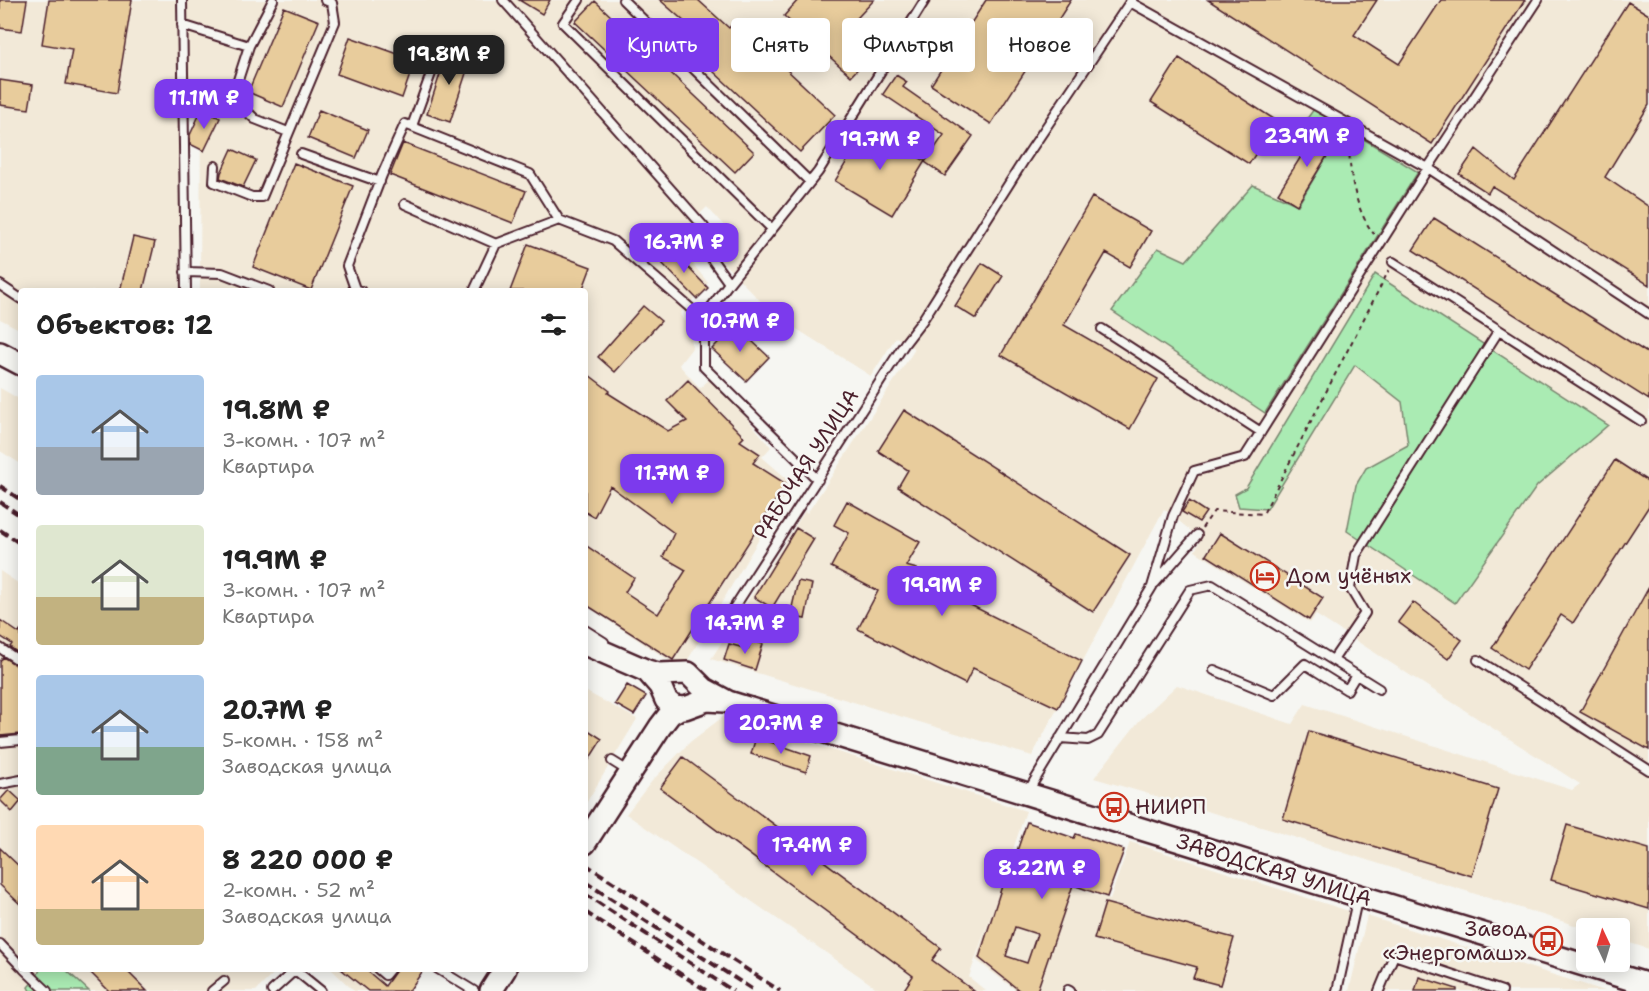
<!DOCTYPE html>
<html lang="ru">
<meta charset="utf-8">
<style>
body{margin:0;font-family:"Shantell Sans",sans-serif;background:#f2f2f2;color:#222;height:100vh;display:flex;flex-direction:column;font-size:22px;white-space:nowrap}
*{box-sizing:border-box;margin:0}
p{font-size:20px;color:#767676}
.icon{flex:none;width:33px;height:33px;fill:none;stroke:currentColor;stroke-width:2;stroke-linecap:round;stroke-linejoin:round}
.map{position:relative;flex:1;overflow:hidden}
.details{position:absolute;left:18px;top:288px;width:570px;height:684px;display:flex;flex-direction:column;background:#fff;border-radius:6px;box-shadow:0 3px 15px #0003}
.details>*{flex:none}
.top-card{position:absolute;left:606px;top:18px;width:570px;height:54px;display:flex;gap:12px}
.needle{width:39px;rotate:356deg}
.buttons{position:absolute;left:1576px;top:918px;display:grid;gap:12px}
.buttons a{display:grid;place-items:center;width:54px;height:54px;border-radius:6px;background:#fff;box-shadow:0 3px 15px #0003;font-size:30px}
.price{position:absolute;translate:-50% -51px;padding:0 14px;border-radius:12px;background:#7c3aed;color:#fff;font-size:20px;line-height:39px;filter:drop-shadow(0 2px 3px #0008)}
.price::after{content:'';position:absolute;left:50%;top:36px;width:18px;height:14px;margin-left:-9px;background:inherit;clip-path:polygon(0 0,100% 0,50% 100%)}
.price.on{background:#222;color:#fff}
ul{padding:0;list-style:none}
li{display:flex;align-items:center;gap:18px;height:150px;padding:0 18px}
li span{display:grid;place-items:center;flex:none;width:168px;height:120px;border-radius:6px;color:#555}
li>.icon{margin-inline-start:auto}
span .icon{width:72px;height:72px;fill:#fffc;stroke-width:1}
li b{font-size:26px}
h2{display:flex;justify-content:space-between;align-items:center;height:72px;padding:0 18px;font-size:26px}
.pill{padding:0 21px;border-radius:6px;background:#fff;box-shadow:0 3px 15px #0003;font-size:21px;line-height:54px}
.pill.on{background:#7c3aed;color:#fff}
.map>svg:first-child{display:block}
</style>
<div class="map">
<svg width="1649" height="991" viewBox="0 0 1649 991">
<rect width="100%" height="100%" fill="#f6f6f2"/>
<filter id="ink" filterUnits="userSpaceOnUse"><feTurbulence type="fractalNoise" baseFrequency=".0167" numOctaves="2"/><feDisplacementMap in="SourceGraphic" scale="12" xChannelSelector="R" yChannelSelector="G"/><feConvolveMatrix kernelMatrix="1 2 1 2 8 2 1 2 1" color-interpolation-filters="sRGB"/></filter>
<g filter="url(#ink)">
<path fill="#f2e9d8" d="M 0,0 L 1649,0 L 1649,949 L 1620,940 L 1620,928 L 1587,929 L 1268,829 L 1094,778 L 1139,721 L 1177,685 L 1292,724 L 1305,704 L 1572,790 L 1580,784 L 1316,615 L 1310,623 L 1195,551 L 1201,539 L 1164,509 L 1032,756 L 711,659 L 805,511 L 807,513 L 812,506 L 915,349 L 896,337 L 871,376 L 773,314 L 709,248 L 727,229 L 707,207 L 674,240 L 708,283 L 680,314 L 684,321 L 690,323 L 692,348 L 679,365 L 700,388 L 712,377 L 771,447 L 762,457 L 792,483 L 686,663 L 676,665 L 585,605 L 585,291 L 200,291 L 201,103 L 178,107 L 180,291 L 21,291 L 21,330 L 0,319 Z
M 0,388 L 21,400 L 21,464 L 0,451 Z
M 0,571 L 21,585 L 21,969 L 278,969 L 256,991 L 0,991 Z
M 585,691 L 637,719 L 585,805 Z
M 724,716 L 1026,811 L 1010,858 L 1059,882 L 1110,899 L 1130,842 L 1349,911 L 1331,991 L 1017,991 L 976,960 L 991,913 L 969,977 L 986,991 L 881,991 L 626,814 L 652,781 L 690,742 Z
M 1367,916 L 1605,991 L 1349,991 Z
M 331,969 L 395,969 L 379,991 L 354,991 Z"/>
<path fill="#aaebb3" stroke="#7a856f" stroke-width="1.5" d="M 1314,109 L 1418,172 L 1265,413 L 1112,311 L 1158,248 L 1186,261 L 1253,185 L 1298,205 L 1335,143 L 1303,124 Z
M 1375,274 L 1608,425 L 1537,486 L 1455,603 L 1347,531 L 1356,485 L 1366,468 L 1408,445 L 1402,402 L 1355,365 L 1267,509 L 1239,507 L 1235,494 L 1246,488 Z
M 40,969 L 65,969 L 89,991 L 30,991 L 28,987 L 37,977 Z"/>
<path fill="#e8cc9c" stroke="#4a1f2b" stroke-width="1.5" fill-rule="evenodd" d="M 0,0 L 27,0 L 22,31 L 0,28 Z
M 49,0 L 132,0 L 117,93 L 66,84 L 72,49 L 42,44 Z
M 519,0 L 550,0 L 542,14 Z
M 660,0 L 698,0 L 729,28 L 735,21 L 835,115 L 800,152 L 700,59 L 712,46 Z
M 798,0 L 874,0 L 845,31 L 871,55 L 851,76 L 784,16 Z
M 986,0 L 1071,0 L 991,124 L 931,85 Z
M 1208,0 L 1377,0 L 1354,35 L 1399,64 L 1441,0 L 1525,0 L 1432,144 Z
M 595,1 L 754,152 L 735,172 L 575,22 Z
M 1628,2 L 1649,15 L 1649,105 L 1605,177 L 1649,207 L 1649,285 L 1492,186 L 1488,193 L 1459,174 L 1476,149 L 1514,180 Z
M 284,7 L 319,21 L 283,107 L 248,92 Z
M 350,37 L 415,60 L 402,98 L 337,74 Z
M 448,50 L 471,58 L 450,122 L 427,114 Z
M 1179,58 L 1277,121 L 1249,164 L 1151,102 Z
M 896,75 L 907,82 L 903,87 L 973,136 L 945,176 L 925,162 L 944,135 L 883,94 Z
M 0,80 L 33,85 L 29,109 L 0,105 Z
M 202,109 L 220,118 L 204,151 L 190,144 L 190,135 Z
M 319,110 L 368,130 L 356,158 L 308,138 Z
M 868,126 L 925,161 L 892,215 L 835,181 Z
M 1317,131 L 1335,143 L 1297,205 L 1278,193 Z
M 403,143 L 526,191 L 513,223 L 390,175 Z
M 232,149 L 256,160 L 243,187 L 220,178 L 221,173 Z
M 294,163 L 353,186 L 311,290 L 253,267 Z
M 1092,197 L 1151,231 L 1130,267 L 1106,253 L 1064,325 L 1158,379 L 1130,429 L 1001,355 Z
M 1434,218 L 1649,354 L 1649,400 L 1413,250 Z
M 133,237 L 155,242 L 143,291 L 120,291 Z
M 528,244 L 591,267 L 582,291 L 510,291 Z
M 671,250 L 708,288 L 697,299 L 660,261 Z
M 982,263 L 1003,276 L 976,319 L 955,306 Z
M 643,306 L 661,321 L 615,372 L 598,357 Z
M 735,325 L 769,357 L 746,381 L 712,349 Z
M 585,372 L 610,391 L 608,393 L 668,431 L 687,421 L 667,401 L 688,380 L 744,437 L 740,441 L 760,454 L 753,463 L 786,484 L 673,660 L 585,604 L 585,545 L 634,578 L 625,592 L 658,614 L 686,570 L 663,557 L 674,533 L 610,486 L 594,517 L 585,512 Z
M 904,410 L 1130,555 L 1093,612 L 898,487 L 908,470 L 878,451 Z
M 1615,460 L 1649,482 L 1649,506 L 1573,623 L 1561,615 L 1525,670 L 1492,648 Z
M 847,501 L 920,542 L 906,566 L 917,569 L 913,576 L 1082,661 L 1058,708 L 973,668 L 965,684 L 858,629 L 878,591 L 831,567 L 849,533 L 834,525 Z
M 1189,501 L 1206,512 L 1199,522 L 1182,512 Z
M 796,528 L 814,539 L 772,608 L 754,597 Z
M 1220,533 L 1323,598 L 1309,620 L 1206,555 Z
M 798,581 L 812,584 L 805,619 L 790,616 Z
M 1649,587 L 1649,750 L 1580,712 Z
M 1413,602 L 1462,640 L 1448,659 L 1398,622 Z
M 0,620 L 19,633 L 21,630 L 21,655 L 10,647 L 12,644 L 0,636 Z
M 751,640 L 763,644 L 755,670 L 724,660 L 729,644 L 748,649 Z
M 3,657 L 21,668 L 21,734 L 0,736 L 0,662 Z
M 627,685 L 646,696 L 634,715 L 615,704 Z
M 585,728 L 602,739 L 585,766 Z
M 1309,731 L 1498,789 L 1472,876 L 1283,819 Z
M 756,737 L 811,756 L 806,772 L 751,754 Z
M 683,757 L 941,948 L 932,960 L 974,991 L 903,991 L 913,976 L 660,788 Z
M 9,790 L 21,801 L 12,812 L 0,800 Z
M 1027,822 L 1074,838 L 1076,834 L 1124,850 L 1107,897 L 1073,885 L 1037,991 L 1020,991 L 979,958 L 1008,867 L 1011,868 ZM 1015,927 L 1037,934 L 1027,963 L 1006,956 Z
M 1567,825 L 1649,849 L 1649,909 L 1551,880 Z
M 0,848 L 21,868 L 21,905 L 0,885 Z
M 1105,903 L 1234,938 L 1220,985 L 1193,978 L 1197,967 L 1094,939 Z
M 87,969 L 125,969 L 147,991 L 109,991 Z
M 341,969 L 365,969 L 385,986 L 397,969 L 424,969 L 409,991 L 368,991 Z
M 1419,977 L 1457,989 L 1457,991 L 1415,991 Z"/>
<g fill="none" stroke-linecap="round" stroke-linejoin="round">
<g stroke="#4a1f2b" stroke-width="12">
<path id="lane" d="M 182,0 L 186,291
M 503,0 L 704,227 L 707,236 L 706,251 L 729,283 L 704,317 L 704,367 L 818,480
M 579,0 L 563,23 L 772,229
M 623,0 L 810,182
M 1132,0 L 1130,2 L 1428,168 L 1649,314
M 182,25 L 249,46 L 273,0
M 249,46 L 238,80 L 239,104 L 255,119 L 288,132
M 412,126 L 441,46
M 301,154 L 380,182
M 215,166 L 214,182 L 252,197 L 262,197 L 335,22 L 332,3 L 325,0
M 405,204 L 496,244
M 1393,262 L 1641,421
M 185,272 L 222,273 L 269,291
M 729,283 L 818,172 L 925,0
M 0,285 L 21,299
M 361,291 L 355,289 L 347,266 L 382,175 L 405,124 L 530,174 L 559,220
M 474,291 L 496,244 L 559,220 L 613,241 L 704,320
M 1102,329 L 1261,432
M 1155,583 L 1197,535
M 721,628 L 905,343 L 922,321 L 1024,160 L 1130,2
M 721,628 L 783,626
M 585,630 L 604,642
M 0,648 L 21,662
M 1333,660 L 1365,613 L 1350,588 L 1356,555 L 1499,330
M 1478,660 L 1649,770
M 1214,670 L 1274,695 L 1305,664 L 1347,690 L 1356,675
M 1060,738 L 1088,740 L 1098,735 L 1190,590 L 1212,585 L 1379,689
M 0,742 L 21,740
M 612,761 L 628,771
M 0,784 L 21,780
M 1027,793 L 1152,587 L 1173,516 L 1194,471 L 1245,457 L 1428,168 L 1538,0
M 0,944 L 21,966
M 24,969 L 47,991
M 294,969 L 321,991
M 378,969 L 385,975 L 390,969
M 438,969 L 474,991
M 1068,990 L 1070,991
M 212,991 L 224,981
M 272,991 L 295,970
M 1337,991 L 1358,896
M 1379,991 L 1394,955 L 1502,991"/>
</g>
<g stroke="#4a1f2b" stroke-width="26">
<path id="secondary" d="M 0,353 L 21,364
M 585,644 L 647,671 L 658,674 L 688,673 L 704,689 L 728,702 C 1035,797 1342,890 1649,985
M 647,671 L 660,686 L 666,700 L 674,707 L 685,708 L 707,700 L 724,701
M 585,843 L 660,727 L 670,714 L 680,708
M 491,991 L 505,969"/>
</g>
<path stroke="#4a1f2b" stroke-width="2" stroke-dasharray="4.5 4.5" stroke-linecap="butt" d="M 1350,137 C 1347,166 1355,211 1374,234
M 1202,528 L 1214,511 L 1263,514 L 1389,270"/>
<use href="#lane" stroke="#f6f6f2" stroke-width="8"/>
<use href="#secondary" stroke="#f6f6f2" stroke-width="21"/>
<path stroke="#4a1f2b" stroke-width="4" stroke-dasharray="9 4.5" stroke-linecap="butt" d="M 0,486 L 21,500
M 0,502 L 21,516
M 0,530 L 21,544
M 585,864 L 780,991
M 585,882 L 755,991
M 585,894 L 733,991
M 585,912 L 707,991"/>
</g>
</g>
<defs>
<g id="hotel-ring" transform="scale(1.5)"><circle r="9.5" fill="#f6f6f2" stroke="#c8321e" stroke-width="1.5"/><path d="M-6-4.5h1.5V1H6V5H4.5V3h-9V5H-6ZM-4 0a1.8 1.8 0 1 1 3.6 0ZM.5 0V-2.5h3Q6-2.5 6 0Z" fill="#c8321e"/></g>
<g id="bus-ring" transform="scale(1.5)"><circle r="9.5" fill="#f6f6f2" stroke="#c8321e" stroke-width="1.5"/><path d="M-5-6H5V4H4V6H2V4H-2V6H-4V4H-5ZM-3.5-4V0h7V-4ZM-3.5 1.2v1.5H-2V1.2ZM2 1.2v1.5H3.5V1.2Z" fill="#c8321e"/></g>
</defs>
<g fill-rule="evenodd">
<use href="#hotel-ring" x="1265" y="576"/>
<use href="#bus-ring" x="1114" y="807"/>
<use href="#bus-ring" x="1548" y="941"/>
</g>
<g text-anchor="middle" stroke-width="5" stroke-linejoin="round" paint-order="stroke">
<g font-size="21" fill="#4a1f2b" stroke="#f6f6f2">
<text transform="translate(806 464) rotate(-57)" y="7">РАБОЧАЯ УЛИЦА</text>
<text transform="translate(1274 870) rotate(17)" y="7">ЗАВОДСКАЯ УЛИЦА</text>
</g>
<g font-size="21" fill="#4a1f2b" stroke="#f6f6f2" text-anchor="start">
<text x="1286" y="583">Дом учёных</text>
<text x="1135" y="814">НИИРП</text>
<text x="1527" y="936" text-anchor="end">Завод<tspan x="1527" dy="24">«Энергомаш»</tspan></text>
</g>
</g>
</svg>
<div class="buttons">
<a><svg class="needle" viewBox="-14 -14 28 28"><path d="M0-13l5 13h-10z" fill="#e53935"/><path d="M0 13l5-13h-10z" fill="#767676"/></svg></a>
</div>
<b class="price on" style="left:449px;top:86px">19.8M ₽</b>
<b class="price" style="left:204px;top:130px">11.1M ₽</b>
<b class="price" style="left:1307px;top:168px">23.9M ₽</b>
<b class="price" style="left:880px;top:171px">19.7M ₽</b>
<b class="price" style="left:684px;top:274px">16.7M ₽</b>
<b class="price" style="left:740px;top:353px">10.7M ₽</b>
<b class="price" style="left:672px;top:505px">11.7M ₽</b>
<b class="price" style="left:942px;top:617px">19.9M ₽</b>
<b class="price" style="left:745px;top:655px">14.7M ₽</b>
<b class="price" style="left:781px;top:755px">20.7M ₽</b>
<b class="price" style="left:812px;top:877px">17.4M ₽</b>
<b class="price" style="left:1042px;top:900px">8.22M ₽</b>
<div class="top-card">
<a class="pill on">Купить</a>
<a class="pill">Снять</a>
<a class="pill">Фильтры</a>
<a class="pill">Новое</a>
</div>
<section class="details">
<h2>Объектов: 12<svg class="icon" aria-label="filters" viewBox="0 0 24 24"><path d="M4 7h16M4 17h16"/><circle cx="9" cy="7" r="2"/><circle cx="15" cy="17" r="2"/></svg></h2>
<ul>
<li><span style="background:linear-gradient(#a9c7e8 60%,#9aa5b1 0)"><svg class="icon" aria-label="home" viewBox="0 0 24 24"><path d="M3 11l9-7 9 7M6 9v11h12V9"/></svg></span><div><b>19.8M ₽</b><p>3-комн. · 107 m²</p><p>Квартира</p></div></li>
<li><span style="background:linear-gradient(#dfe7d0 60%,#c2b280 0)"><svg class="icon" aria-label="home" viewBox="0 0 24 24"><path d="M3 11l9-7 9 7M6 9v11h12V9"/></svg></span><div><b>19.9M ₽</b><p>3-комн. · 107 m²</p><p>Квартира</p></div></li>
<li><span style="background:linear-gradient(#a9c7e8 60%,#7fa58c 0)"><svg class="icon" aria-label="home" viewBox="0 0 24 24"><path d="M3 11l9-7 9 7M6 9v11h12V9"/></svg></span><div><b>20.7M ₽</b><p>5-комн. · 158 m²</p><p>Заводская улица</p></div></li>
<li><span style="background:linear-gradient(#ffd9b3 70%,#c2b280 0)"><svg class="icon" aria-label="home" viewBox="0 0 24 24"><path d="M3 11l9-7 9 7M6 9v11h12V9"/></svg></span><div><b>8 220 000 ₽</b><p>2-комн. · 52 m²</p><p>Заводская улица</p></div></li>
</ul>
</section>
</div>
